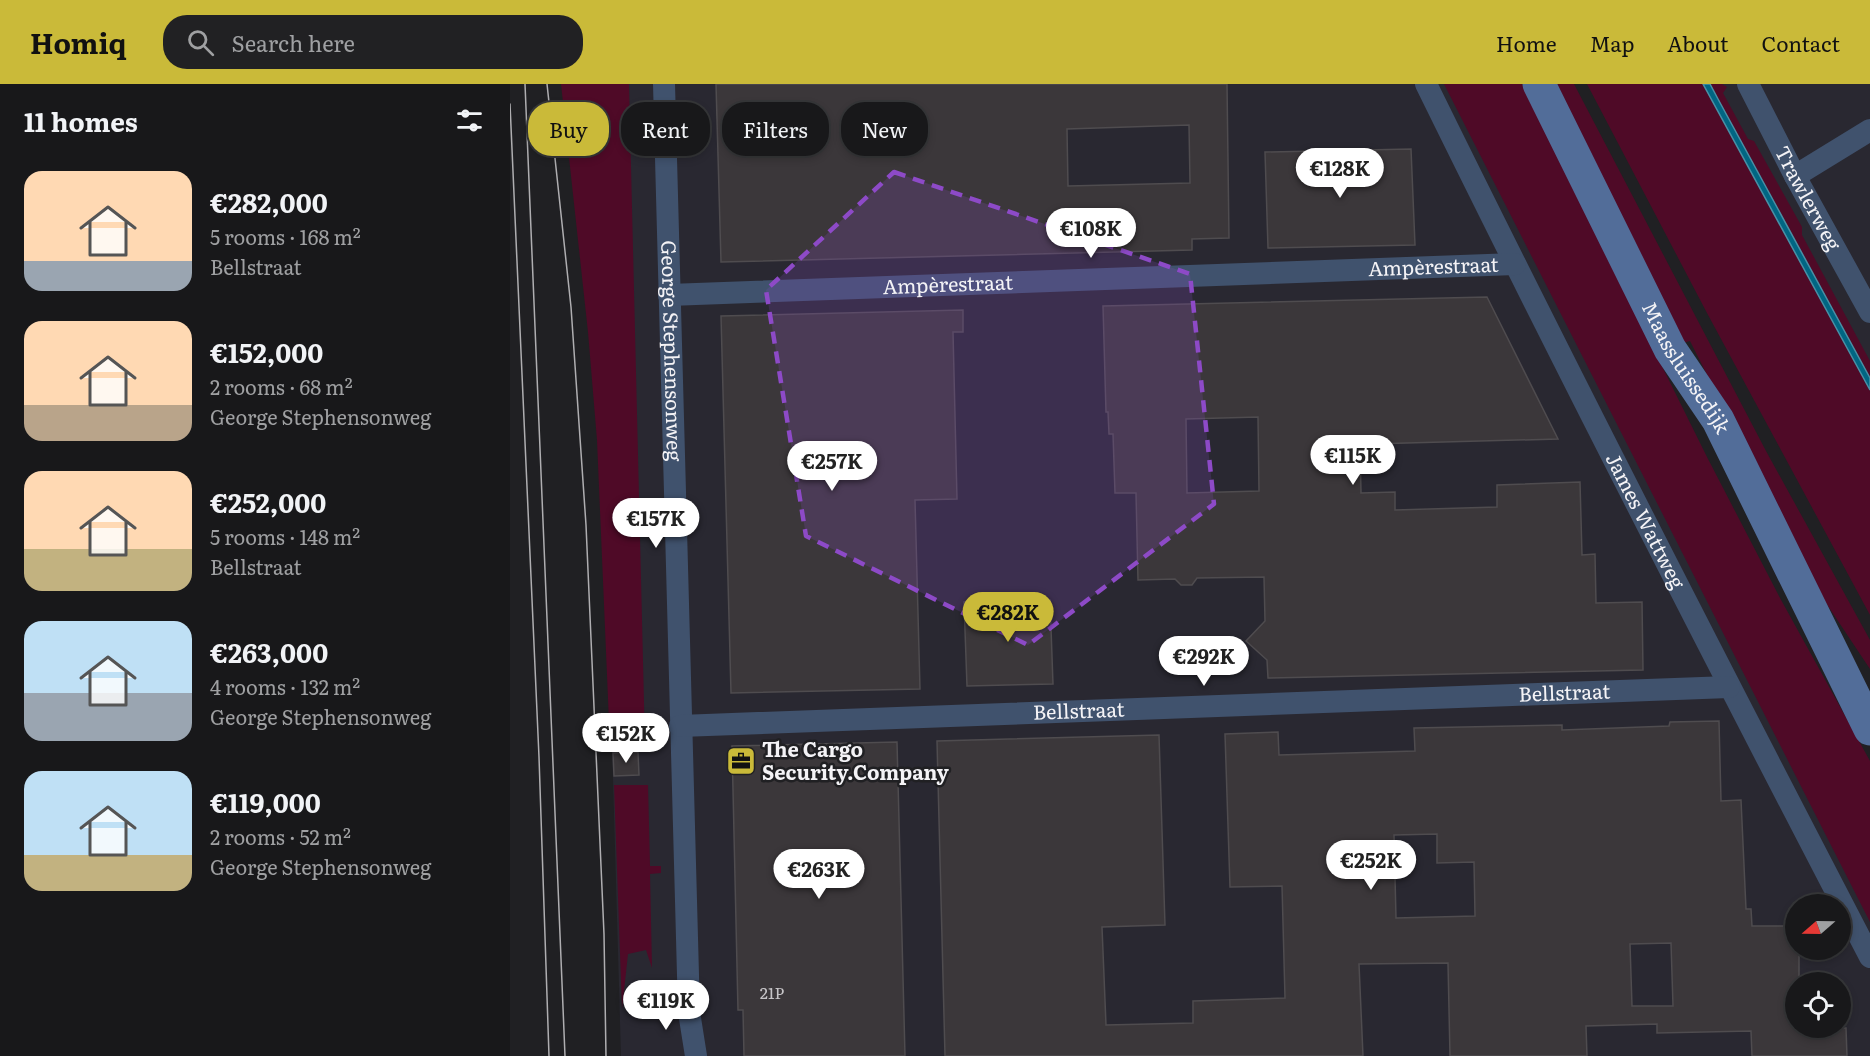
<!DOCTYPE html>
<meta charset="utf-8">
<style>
body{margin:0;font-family:Literata,serif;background:#212123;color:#f1f3f6;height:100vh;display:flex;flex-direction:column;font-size:22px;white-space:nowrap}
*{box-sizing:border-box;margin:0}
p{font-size:20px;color:#9fa0a2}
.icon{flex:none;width:33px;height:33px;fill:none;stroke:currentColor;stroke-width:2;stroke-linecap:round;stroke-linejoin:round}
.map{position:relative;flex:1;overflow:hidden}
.side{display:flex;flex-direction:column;background:#18181a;width:510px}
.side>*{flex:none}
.top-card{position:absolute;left:18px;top:18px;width:570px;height:54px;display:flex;gap:12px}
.needle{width:39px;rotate:250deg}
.fabs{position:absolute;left:1275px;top:810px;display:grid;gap:12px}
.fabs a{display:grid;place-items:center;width:66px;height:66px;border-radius:50%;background:#18181a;box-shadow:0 3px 9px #0003,0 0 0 2px #363739;font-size:30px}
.price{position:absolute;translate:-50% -51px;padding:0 14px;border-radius:21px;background:#fff;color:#222;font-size:20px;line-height:39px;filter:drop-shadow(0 2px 3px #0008)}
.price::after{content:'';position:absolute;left:50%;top:36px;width:18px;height:14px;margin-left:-9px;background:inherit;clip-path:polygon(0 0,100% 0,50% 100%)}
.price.on{background:#caba39;color:#111}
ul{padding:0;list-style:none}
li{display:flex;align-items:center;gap:18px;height:150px;padding:0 24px}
li span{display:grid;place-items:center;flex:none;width:168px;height:120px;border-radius:18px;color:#555}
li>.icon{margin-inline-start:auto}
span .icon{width:72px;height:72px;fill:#fffc;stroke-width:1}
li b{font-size:26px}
h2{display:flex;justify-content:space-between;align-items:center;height:72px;padding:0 24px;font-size:26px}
.tag{padding:0 21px;border-radius:24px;background:#18181a;box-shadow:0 3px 9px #0003,0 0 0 2px #363739;font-size:21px;line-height:54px}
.tag.on{background:#caba39;color:#111}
header{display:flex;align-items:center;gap:36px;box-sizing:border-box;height:84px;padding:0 30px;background:#caba39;color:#111}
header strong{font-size:28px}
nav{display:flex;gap:33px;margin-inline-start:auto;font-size:21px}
.search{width:420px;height:54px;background:#212123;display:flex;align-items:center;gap:15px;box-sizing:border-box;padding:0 21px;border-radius:24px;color:#9fa0a2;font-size:22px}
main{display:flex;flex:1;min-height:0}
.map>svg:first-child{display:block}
</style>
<header>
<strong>Homiq</strong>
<div class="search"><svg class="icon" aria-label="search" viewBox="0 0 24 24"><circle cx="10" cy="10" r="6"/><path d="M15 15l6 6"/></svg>Search here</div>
<nav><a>Home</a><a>Map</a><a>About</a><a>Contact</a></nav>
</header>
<main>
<section class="side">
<h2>11 homes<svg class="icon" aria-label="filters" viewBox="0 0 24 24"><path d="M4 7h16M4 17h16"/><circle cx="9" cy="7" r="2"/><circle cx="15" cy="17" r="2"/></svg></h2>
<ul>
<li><span style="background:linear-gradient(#ffd9b3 75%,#9aa5b1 0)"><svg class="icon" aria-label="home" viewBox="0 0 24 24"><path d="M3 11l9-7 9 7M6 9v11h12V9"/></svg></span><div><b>€282,000</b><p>5 rooms · 168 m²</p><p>Bellstraat</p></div></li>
<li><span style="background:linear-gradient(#ffd9b3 70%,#b9a48a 0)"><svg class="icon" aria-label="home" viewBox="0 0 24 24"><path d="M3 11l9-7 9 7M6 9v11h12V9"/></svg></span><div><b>€152,000</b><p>2 rooms · 68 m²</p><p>George Stephensonweg</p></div></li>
<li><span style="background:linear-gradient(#ffd9b3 65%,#c2b280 0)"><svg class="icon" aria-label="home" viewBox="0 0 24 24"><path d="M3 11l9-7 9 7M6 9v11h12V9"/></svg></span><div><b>€252,000</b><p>5 rooms · 148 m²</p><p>Bellstraat</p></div></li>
<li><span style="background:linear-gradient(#bfe0f5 60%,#9aa5b1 0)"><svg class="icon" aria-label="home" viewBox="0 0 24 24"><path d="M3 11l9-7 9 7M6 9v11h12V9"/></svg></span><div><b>€263,000</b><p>4 rooms · 132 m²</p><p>George Stephensonweg</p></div></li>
<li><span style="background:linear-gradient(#bfe0f5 70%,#c2b280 0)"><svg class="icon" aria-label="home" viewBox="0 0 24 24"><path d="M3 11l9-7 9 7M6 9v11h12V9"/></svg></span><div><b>€119,000</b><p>2 rooms · 52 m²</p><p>George Stephensonweg</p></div></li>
</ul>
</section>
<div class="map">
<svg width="1360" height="972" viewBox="0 0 1360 972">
<rect width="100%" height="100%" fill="#202023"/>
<path fill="#292831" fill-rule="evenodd" d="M 83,0 L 948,0 L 1360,815 L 1360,972 L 111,972 ZM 1286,820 L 1330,820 L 1330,866 L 1286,866 ZM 1286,898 L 1330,898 L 1330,944 L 1286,944 Z
M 1201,0 L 1360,0 L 1360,287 Z"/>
<path fill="#4f0a27" d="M 51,0 L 119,0 L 135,660 L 100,661 L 87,356 L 78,248 Z
M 934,0 L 1012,0 L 1197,373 L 1270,514 L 1360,677 L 1360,838 Z
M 1040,0 L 1064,0 L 1256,367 L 1360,556 L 1360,585 L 1314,516 L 1287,469 L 1180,257 L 1169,260 Z
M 1077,0 L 1212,0 L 1217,3 L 1213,9 L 1238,55 L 1244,57 L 1292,143 L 1292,151 L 1360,277 L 1360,531 L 1197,229 Z
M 104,701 L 138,701 L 140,782 L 151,782 L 151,789 L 140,790 L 142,884 L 136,866 L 118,870 L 112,925 Z"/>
<path fill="#006683" stroke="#4990a6" stroke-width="1.5" d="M 1193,0 L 1200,0 L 1208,15 L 1360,294 L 1360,306 Z"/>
<path fill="#3b373a" stroke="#4f4c4f" stroke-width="1.5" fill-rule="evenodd" d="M 206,0 L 717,0 L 719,154 L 682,155 L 682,166 L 211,178 ZM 679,41 L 680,99 L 558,102 L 557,45 Z
M 901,65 L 905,161 L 758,164 L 755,68 Z
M 977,213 L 1048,355 L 860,360 L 860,363 L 850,361 L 851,409 L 885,408 L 885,426 L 987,423 L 987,401 L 1070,398 L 1072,471 L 1085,470 L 1086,519 L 1132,518 L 1133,586 L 758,594 L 757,576 L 736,557 L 755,537 L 754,493 L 687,494 L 682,501 L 671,501 L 665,495 L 628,496 L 626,409 L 605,409 L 603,350 L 599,350 L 598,328 L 596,328 L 593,222 ZM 748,333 L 749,407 L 677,409 L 676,335 Z
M 453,226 L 453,248 L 443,248 L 447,415 L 405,416 L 410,605 L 221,609 L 211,232 Z
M 540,516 L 543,600 L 457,602 L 454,518 Z
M 1209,637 L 1211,717 L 1231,716 L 1236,825 L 1241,825 L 1242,842 L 1286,842 L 1286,866 L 1289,866 L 1289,898 L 1286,898 L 1286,944 L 1336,944 L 1337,972 L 1242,972 L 1241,947 L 1147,949 L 1147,940 L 1076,942 L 1077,972 L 940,972 L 938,879 L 849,880 L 853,972 L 435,972 L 427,657 L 649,651 L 655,841 L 592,843 L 596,941 L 683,939 L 683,917 L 775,914 L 772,802 L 720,803 L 715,650 L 768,648 L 769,671 L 905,667 L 904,644 L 1052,641 L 1052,646 L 1159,642 L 1160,638 ZM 927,750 L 927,779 L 964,778 L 965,832 L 886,834 L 884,751 ZM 1161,859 L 1163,922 L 1122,922 L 1120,860 Z
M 387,658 L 395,972 L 234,972 L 233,926 L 228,926 L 222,662 Z
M 128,668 L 129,691 L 104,692 L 103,669 Z"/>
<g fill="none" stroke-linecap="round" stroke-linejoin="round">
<g stroke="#40526d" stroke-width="22">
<path id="s1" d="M 154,0 L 179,928 L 186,972"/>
<path id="s2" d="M 916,0 C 1060,293 1209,583 1360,873"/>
<path id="s3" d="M 1238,0 L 1285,92 L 1360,228"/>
<path d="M 1285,92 L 1360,46"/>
<path id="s4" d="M 159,211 L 1005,180"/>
<path id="s5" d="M 170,642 L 1219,603"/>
</g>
<path stroke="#526d99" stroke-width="33" id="s6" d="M 1029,0 L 1160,265 L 1208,336 L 1360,645"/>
<path stroke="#afaeb1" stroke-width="1.5" d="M 15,0 L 55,972
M 37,0 L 61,223 L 76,441 L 94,850 L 96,972
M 0,20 L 29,673 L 39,972"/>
</g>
<path fill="#8d4ac7" fill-opacity="0.2" stroke="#8d4ac7" stroke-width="4.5" stroke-dasharray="12 8" stroke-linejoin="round" d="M 384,88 L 680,190 L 704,420 L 518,561 L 296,452 L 256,206 Z"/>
<defs>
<g id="office-square" transform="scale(1.5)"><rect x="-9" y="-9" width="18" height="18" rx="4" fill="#caba39" stroke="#202023"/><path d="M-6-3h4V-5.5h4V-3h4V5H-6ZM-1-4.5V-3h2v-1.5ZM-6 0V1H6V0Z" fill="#111"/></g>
</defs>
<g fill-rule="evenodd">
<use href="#office-square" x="231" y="677"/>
</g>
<g text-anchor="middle" stroke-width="5" stroke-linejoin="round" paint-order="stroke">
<g font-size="16" fill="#c6c4c7">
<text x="262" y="915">21P</text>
</g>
<g font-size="20" fill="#f4f3f6" stroke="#202023">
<text dy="7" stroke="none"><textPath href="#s3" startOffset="129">Trawlerweg</textPath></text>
<text dy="7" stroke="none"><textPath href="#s4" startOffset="765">Ampèrestraat</textPath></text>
<text dy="7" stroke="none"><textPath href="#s4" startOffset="279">Ampèrestraat</textPath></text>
<text dy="7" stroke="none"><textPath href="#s1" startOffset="267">George Stephensonweg</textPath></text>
<text dy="7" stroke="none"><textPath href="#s6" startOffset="320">Maassluissedijk</textPath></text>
<text dy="7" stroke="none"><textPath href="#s2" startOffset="489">James Wattweg</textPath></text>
<text dy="7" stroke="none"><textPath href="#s5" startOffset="885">Bellstraat</textPath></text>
<text dy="7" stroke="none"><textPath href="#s5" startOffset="399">Bellstraat</textPath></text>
</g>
<g font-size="20" font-weight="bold" fill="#f4f3f6" stroke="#202023" text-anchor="start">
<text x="252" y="673">The Cargo<tspan x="252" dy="23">Security.Company</tspan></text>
</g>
</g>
</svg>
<div class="fabs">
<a><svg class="needle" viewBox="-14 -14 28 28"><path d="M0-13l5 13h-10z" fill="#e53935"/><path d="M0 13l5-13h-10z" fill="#9fa0a2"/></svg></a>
<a><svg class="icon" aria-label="locate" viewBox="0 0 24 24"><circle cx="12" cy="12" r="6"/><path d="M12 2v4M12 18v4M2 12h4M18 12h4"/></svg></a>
</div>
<b class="price" style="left:830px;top:115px">€128K</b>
<b class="price" style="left:581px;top:175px">€108K</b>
<b class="price" style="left:843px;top:402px">€115K</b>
<b class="price" style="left:322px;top:408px">€257K</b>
<b class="price" style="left:146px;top:465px">€157K</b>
<b class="price on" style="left:498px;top:559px">€282K</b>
<b class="price" style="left:694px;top:603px">€292K</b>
<b class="price" style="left:116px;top:680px">€152K</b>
<b class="price" style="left:861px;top:807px">€252K</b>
<b class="price" style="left:309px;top:816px">€263K</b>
<b class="price" style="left:156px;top:947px">€119K</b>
<div class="top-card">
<a class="tag on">Buy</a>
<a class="tag">Rent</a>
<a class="tag">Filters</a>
<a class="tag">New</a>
</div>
</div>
</main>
